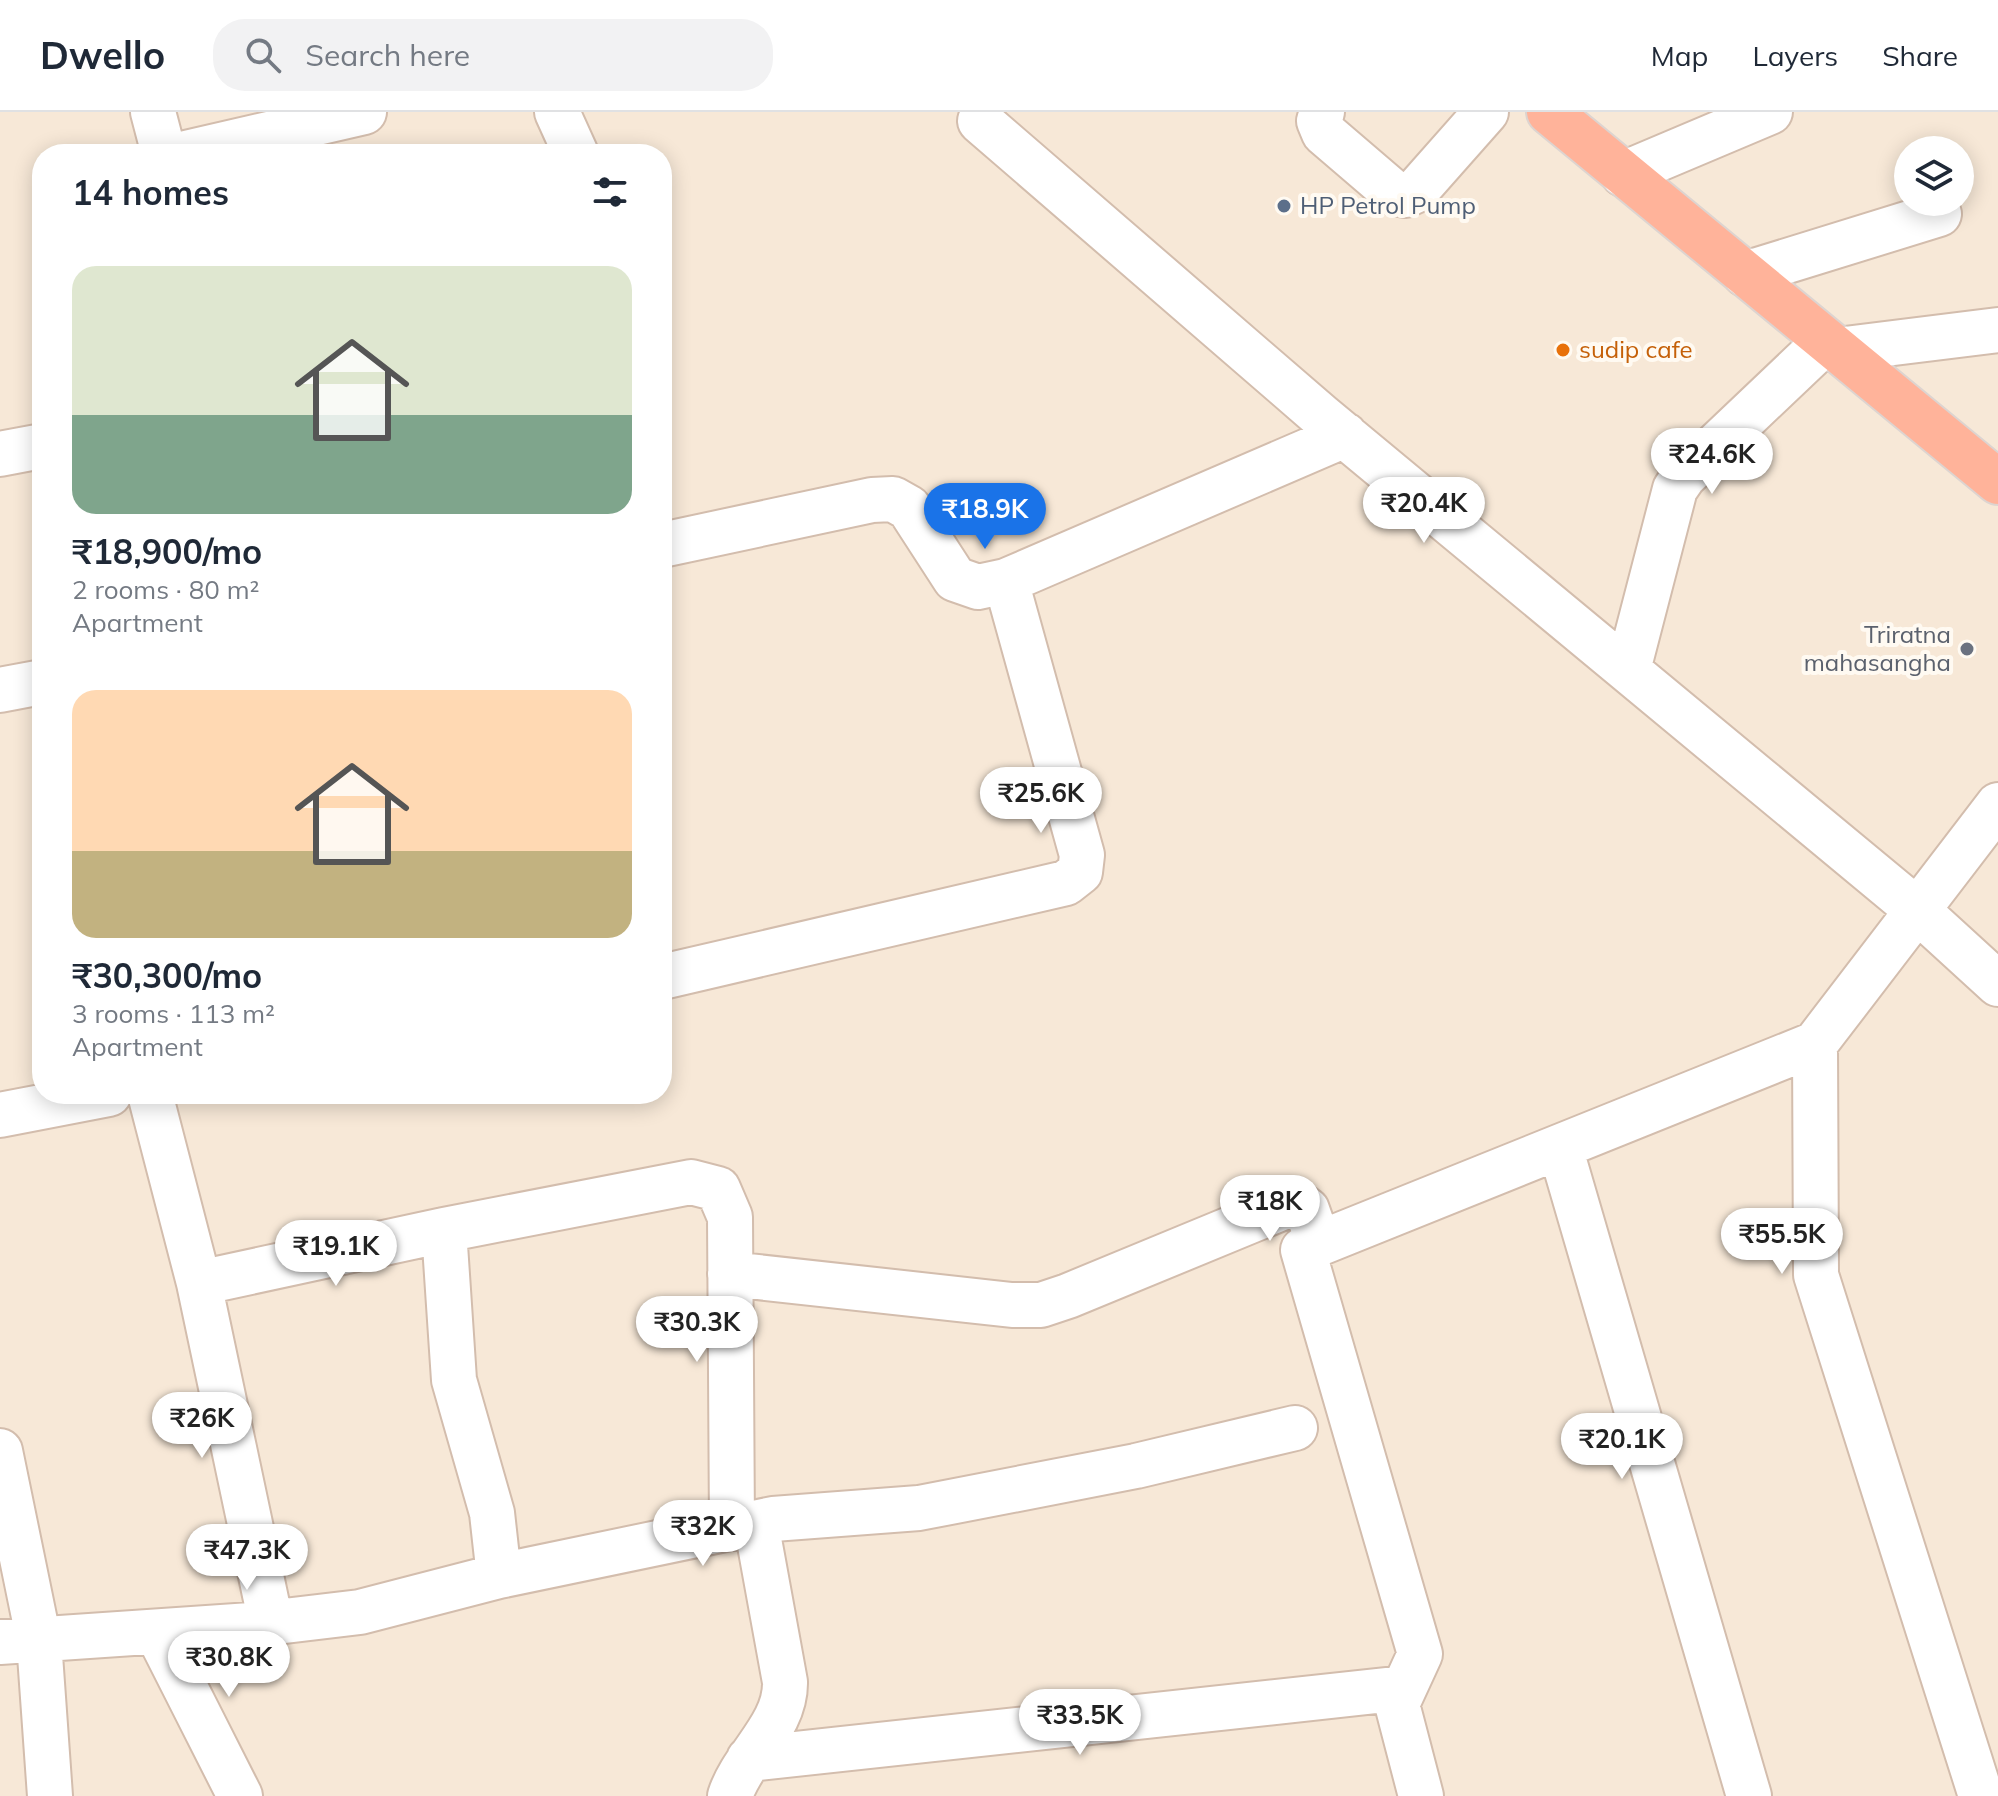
<!DOCTYPE html>
<meta charset="utf-8">
<style>
body{margin:0;font-family:Mulish,sans-serif;background:#f2f2f3;color:#1f2937;height:100vh;display:flex;flex-direction:column;font-size:30px;white-space:nowrap}
*{box-sizing:border-box;margin:0}
p{font-size:26px;color:#747a83}
.icon{flex:none;width:44px;height:44px;fill:none;stroke:currentColor;stroke-width:2;stroke-linecap:round;stroke-linejoin:round}
.map{position:relative;flex:1;overflow:hidden}
.side{position:absolute;left:32px;top:32px;width:640px;height:960px;display:flex;flex-direction:column;background:#fff;border-radius:32px;box-shadow:0 4px 20px #0003}
.side>*{flex:none}
.controls{position:absolute;left:1894px;top:24px;display:grid;gap:16px}
.controls a{display:grid;place-items:center;width:80px;height:80px;border-radius:50%;background:#fff;box-shadow:0 4px 20px #0003;font-size:40px}
.price{position:absolute;translate:-50% -68px;padding:0 18px;border-radius:28px;background:#fff;color:#222;font-size:26px;line-height:52px;filter:drop-shadow(0 2px 4px #0008)}
.price::after{content:'';position:absolute;left:50%;top:48px;width:24px;height:18px;margin-left:-12px;background:inherit;clip-path:polygon(0 0,100% 0,50% 100%)}
.price.active{background:#1a73e8;color:#fff}
ul{padding:0;list-style:none}
li{display:grid;align-content:center;gap:16px;height:424px;padding:0 40px}
li span{display:grid;place-items:center;height:248px;border-radius:24px;color:#555}
li>.icon{margin-inline-start:auto}
span .icon{width:144px;height:144px;fill:#fffc;stroke-width:1}
li b{font-size:34px}
h2{display:flex;justify-content:space-between;align-items:center;height:96px;padding:0 40px;font-size:34px}
header{display:flex;align-items:center;gap:48px;box-sizing:border-box;height:112px;padding:0 40px;background:#fff;border-bottom:2px solid #e0e1e3}
header strong{font-size:38px}
nav{display:flex;gap:44px;margin-inline-start:auto;font-size:28px}
.search{width:560px;height:72px;background:#f2f2f3;display:flex;align-items:center;gap:20px;box-sizing:border-box;padding:0 28px;border-radius:32px;color:#747a83;font-size:30px}
.map>svg:first-child{display:block}
</style>
<header>
<strong>Dwello</strong>
<div class="search"><svg class="icon" aria-label="search" viewBox="0 0 24 24"><circle cx="10" cy="10" r="6"/><path d="M15 15l6 6"/></svg>Search here</div>
<nav><a>Map</a><a>Layers</a><a>Share</a></nav>
</header>
<div class="map">
<svg width="1998" height="1684" viewBox="0 0 1998 1684">
<rect width="100%" height="100%" fill="#fff6ea"/>
<path fill="#f7e8d7" fill-rule="evenodd" d="M 0,0 L 1998,0 L 1998,1684 L 0,1684 ZM 1908,38 L 1960,38 L 1960,90 L 1908,90 ZM 42,42 L 662,42 L 662,982 L 42,982 Z"/>
<g fill="none" stroke-linecap="round" stroke-linejoin="round">
<g stroke="#d3bdad" stroke-width="48">
<path id="minor" d="M 153,0 L 164,42
M 557,0 L 576,42
M 1322,0 L 1319,9 L 1324,21 L 1394,81 L 1406,83 L 1417,78 L 1486,0
M 980,9 L 1321,304 L 1917,798 L 1998,872
M 182,42 L 364,0
M 1623,62 L 1770,0
M 1745,162 L 1939,102
M 1837,238 L 1998,218
M 0,342 L 42,334
M 662,433 L 872,388 L 893,387 L 909,396 L 955,467 L 978,475 L 1006,469 L 1345,323
M 1628,558 L 1675,377 L 1684,364 L 1826,229
M 0,578 L 42,570
M 662,865 L 1066,771 L 1080,760 L 1082,743 L 1006,469
M 150,982 L 199,1171 L 444,1118 L 691,1070 L 718,1077 L 730,1105 L 732,1415
M 0,1003 L 109,982
M 1560,1035 L 1749,1684
M 444,1118 L 454,1268 L 492,1401 L 499,1464 L 773,1407 L 919,1396 L 1136,1354 L 1295,1316
M 730,1162 L 1012,1193 L 1041,1193 L 1068,1184 L 1296,1090 L 1307,1098 L 1319,1132
M 199,1171 L 271,1511
M 0,1339 L 39,1529 L 50,1684
M 157,1520 L 240,1684
M 0,1530 L 251,1513 L 360,1500 L 499,1464
M 749,1647 L 1404,1576
M 730,1684 C 743,1644 786,1614 785,1570 L 756,1411
M 1421,1684 L 1397,1592 L 1420,1542 L 1303,1138 L 1815,932
M 1981,1684 L 1816,1163 L 1815,932 L 1998,693"/>
</g>
<g stroke="#ddd4d0" stroke-width="48">
<path id="highway" d="M 1549,0 L 1998,370"/>
</g>
<use href="#minor" stroke="#fff" stroke-width="44"/>
<use href="#highway" stroke="#ffb39a" stroke-width="44"/>
</g>
<circle fill="#5c6f8a" stroke="#fffaf2" stroke-width="3" cx="1284" cy="94" r="8"/>
<circle fill="#e8710a" stroke="#fffaf2" stroke-width="3" cx="1563" cy="238" r="8"/>
<circle fill="#6b7280" stroke="#fffaf2" stroke-width="3" cx="1967" cy="537" r="8"/>
<g text-anchor="middle" stroke-width="8" stroke-linejoin="round" paint-order="stroke">
<g font-size="24" fill="#4e5e75" stroke="#fffaf2" text-anchor="start">
<text x="1300" y="102">HP Petrol Pump</text>
</g>
<g font-size="24" fill="#c56008" stroke="#fffaf2" text-anchor="start">
<text x="1579" y="246">sudip cafe</text>
</g>
<g font-size="24" fill="#5b616d" stroke="#fffaf2" text-anchor="end">
<text x="1951" y="531">Triratna<tspan x="1951" dy="28">mahasangha</tspan></text>
</g>
</g>
</svg>
<div class="controls">
<a><svg class="icon" aria-label="layers" viewBox="0 0 24 24"><path d="M12 4l9 5-9 5-9-5zM3 14l9 5 9-5"/></svg></a>
</div>
<b class="price" style="left:1712px;top:384px">₹24.6K</b>
<b class="price" style="left:1424px;top:433px">₹20.4K</b>
<b class="price active" style="left:985px;top:439px">₹18.9K</b>
<b class="price" style="left:1041px;top:723px">₹25.6K</b>
<b class="price" style="left:1270px;top:1131px">₹18K</b>
<b class="price" style="left:1782px;top:1164px">₹55.5K</b>
<b class="price" style="left:336px;top:1176px">₹19.1K</b>
<b class="price" style="left:697px;top:1252px">₹30.3K</b>
<b class="price" style="left:202px;top:1348px">₹26K</b>
<b class="price" style="left:1622px;top:1369px">₹20.1K</b>
<b class="price" style="left:703px;top:1456px">₹32K</b>
<b class="price" style="left:247px;top:1480px">₹47.3K</b>
<b class="price" style="left:229px;top:1587px">₹30.8K</b>
<b class="price" style="left:1080px;top:1645px">₹33.5K</b>
<section class="side">
<h2>14 homes<svg class="icon" aria-label="filters" viewBox="0 0 24 24"><path d="M4 7h16M4 17h16"/><circle cx="9" cy="7" r="2"/><circle cx="15" cy="17" r="2"/></svg></h2>
<ul>
<li><span style="background:linear-gradient(#dfe7d0 60%,#7fa58c 0)"><svg class="icon" aria-label="home" viewBox="0 0 24 24"><path d="M3 11l9-7 9 7M6 9v11h12V9"/></svg></span><div><b>₹18,900/mo</b><p>2 rooms · 80 m²</p><p>Apartment</p></div></li>
<li><span style="background:linear-gradient(#ffd9b3 65%,#c2b280 0)"><svg class="icon" aria-label="home" viewBox="0 0 24 24"><path d="M3 11l9-7 9 7M6 9v11h12V9"/></svg></span><div><b>₹30,300/mo</b><p>3 rooms · 113 m²</p><p>Apartment</p></div></li>
</ul>
</section>
</div>
